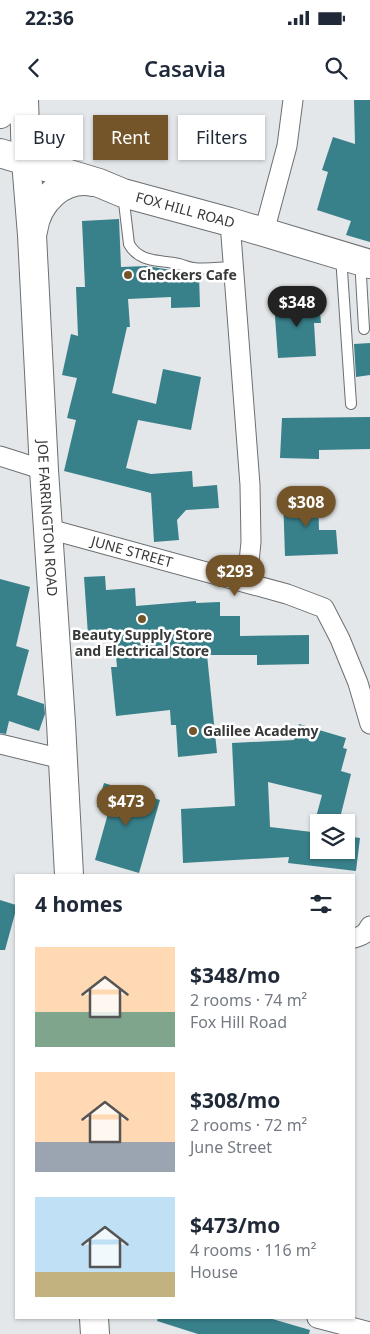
<!DOCTYPE html>
<meta charset="utf-8">
<style>
body{margin:0;font-family:"Noto Sans",sans-serif;background:#f2f2f3;color:#1f2937;height:100vh;display:flex;flex-direction:column;font-size:19px;white-space:nowrap}
*{box-sizing:border-box;margin:0}
p{font-size:16px;color:#747a83}
.icon{flex:none;width:28px;height:28px;fill:none;stroke:currentColor;stroke-width:2;stroke-linecap:round;stroke-linejoin:round}
.map{position:relative;flex:1;overflow:hidden}
.details{position:absolute;left:15px;top:774px;width:340px;height:445px;display:flex;flex-direction:column;background:#fff;border-radius:0px;box-shadow:0 1px 4px #0004}
.details>*{flex:none}
.guide{position:absolute;left:15px;top:15px;width:340px;height:45px;display:flex;gap:10px}
.buttons{position:absolute;left:310px;top:714px;display:grid;gap:10px}
.buttons a{display:grid;place-items:center;width:45px;height:45px;border-radius:0px;background:#fff;box-shadow:0 1px 4px #0004;font-size:25px}
.price{position:absolute;translate:-50% -42px;padding:0 11px;border-radius:18px;background:#74552a;color:#fff;font-size:16px;line-height:32px;filter:drop-shadow(0 1px 2px #0008)}
.price::after{content:'';position:absolute;left:50%;top:30px;width:15px;height:11px;margin-left:-8px;background:inherit;clip-path:polygon(0 0,100% 0,50% 100%)}
.price.on{background:#222;color:#fff}
ul{padding:0;list-style:none}
li{display:flex;align-items:center;gap:15px;height:125px;padding:0 20px}
li span{display:grid;place-items:center;flex:none;width:140px;height:100px;border-radius:0px;color:#555}
li>.icon{margin-inline-start:auto}
span .icon{width:60px;height:60px;fill:#fffc;stroke-width:1}
li b{font-size:21px}
h2{display:flex;justify-content:space-between;align-items:center;height:60px;padding:0 20px;font-size:21px}
.tag{padding:0 18px;border-radius:0px;background:#fff;box-shadow:0 1px 4px #0004;font-size:18px;line-height:45px}
.tag.on{background:#74552a;color:#fff}
.status{display:flex;justify-content:space-between;align-items:center;height:35px;padding:0 25px;background:#fff;direction:ltr}
.status svg{height:14px;fill:currentColor}
header{display:flex;justify-content:space-between;align-items:center;height:65px;padding:0 20px;background:#fff;font-size:22px;font-weight:600}
.map>svg:first-child{display:block}
</style>
<div class="status"><b>22:36</b><svg viewBox="0 0 49 12"><path d="M0 12V9h3v3zM5 12V6h3v6zM10 12V3h3v9zM15 12V0h3v12zM26 1h20v11H26zM47 4h2v5h-2z"/></svg></div>
<header><svg class="icon" aria-label="back" viewBox="0 0 24 24"><path d="M15 5l-7 7 7 7"/></svg>Casavia<svg class="icon" aria-label="search" viewBox="0 0 24 24"><circle cx="10" cy="10" r="6"/><path d="M15 15l6 6"/></svg></header>
<div class="map">
<svg width="370" height="1234" viewBox="0 0 370 1234">
<rect width="100%" height="100%" fill="#e3e7e9"/>
<path fill="#38808a" fill-rule="evenodd" d="M 354,0 L 370,0 L 370,142 L 346,135 L 351,121 L 317,110 L 328,72 L 322,70 L 333,37 L 355,44 Z
M 119,119 L 121,167 L 147,166 L 171,170 L 171,175 L 199,175 L 200,207 L 171,208 L 171,197 L 128,199 L 130,227 L 127,227 L 112,293 L 156,304 L 163,269 L 201,277 L 191,330 L 138,320 L 126,368 L 151,374 L 192,371 L 193,387 L 217,385 L 219,408 L 186,410 L 177,420 L 179,440 L 154,442 L 151,393 L 64,371 L 76,320 L 67,318 L 77,278 L 62,275 L 71,234 L 78,236 L 76,187 L 85,187 L 82,121 Z
M 319,200 L 321,223 L 314,223 L 316,256 L 278,258 L 274,203 Z
M 370,243 L 370,275 L 356,277 L 354,244 Z
M 370,317 L 370,349 L 319,350 L 319,359 L 280,358 L 282,318 Z
M 318,395 L 319,430 L 336,430 L 338,454 L 285,456 L 283,396 Z
M 105,476 L 106,490 L 135,488 L 136,506 L 196,501 L 196,503 L 220,502 L 220,516 L 240,516 L 240,536 L 309,535 L 309,564 L 257,565 L 257,555 L 207,555 L 217,653 L 178,657 L 176,625 L 171,625 L 170,610 L 116,616 L 111,567 L 117,567 L 114,533 L 88,535 L 84,477 Z
M 0,479 L 30,487 L 16,546 L 29,550 L 17,595 L 44,604 L 45,614 L 39,631 L 9,621 L 6,634 L 0,633 Z
M 299,624 L 346,638 L 343,648 L 347,649 L 341,671 L 351,674 L 339,722 L 319,722 L 319,750 L 346,750 L 346,736 L 360,738 L 356,771 L 288,763 L 289,757 L 183,763 L 181,709 L 235,706 L 232,643 L 294,640 ZM 268,682 L 322,695 L 312,732 L 270,727 Z
M 104,683 L 160,700 L 139,773 L 95,760 L 109,710 L 97,707 Z
M 0,800 L 16,805 L 16,810 L 5,850 L 0,850 Z
M 158,1218 L 269,1218 L 310,1230 L 309,1234 L 198,1234 L 157,1221 Z"/>
<g fill="none" stroke-linecap="round" stroke-linejoin="round">
<g stroke="#6c6f71" stroke-width="12">
<path id="service" d="M 123,94 L 129,144 C 139,162 157,160 174,163 C 181,164 187,167 193,168 C 206,170 221,167 233,167
M 341,156 L 351,304
M 364,229 L 361,176 L 365,163"/>
</g>
<g stroke="#6c6f71" stroke-width="21">
<g id="minor">
<path d="M 230,122 L 250,385 L 251,442 L 247,482"/>
<path d="M 264,132 L 287,46 L 293,0"/>
<path d="M 0,356 L 44,370"/>
<path id="s1" d="M 49,429 L 287,494 L 324,508 L 340,539 L 358,583 L 370,624"/>
<path d="M 0,644 L 62,659"/>
<path d="M 354,838 C 362,836 366,834 370,826"/>
<path d="M 317,1218 L 370,1232"/>
</g>
</g>
<g stroke="#6c6f71" stroke-width="30">
<g id="secondary">
<path id="s2" d="M 24,0 L 26,61 L 32,135 L 44,370 L 61,623 L 69,775"/>
<path d="M 0,14 L 11,0"/>
<path id="s3" d="M 0,53 L 99,83 L 123,93 L 230,122 L 370,164"/>
<path d="M 33,131 C 37,102 62,76 93,82"/>
<path d="M 94,1218 L 95,1234"/>
</g>
</g>
<use href="#service" stroke="#fff" stroke-width="10"/>
<use href="#minor" stroke="#fff" stroke-width="19"/>
<use href="#secondary" stroke="#fff" stroke-width="28"/>
</g>
<g fill="#74552a" stroke="#fff" stroke-width="2">
<circle cx="128" cy="175" r="5"/>
<circle cx="142" cy="519" r="5"/>
<circle cx="193" cy="631" r="5"/>
</g>
<g text-anchor="middle" stroke-width="5" stroke-linejoin="round" paint-order="stroke">
<g font-size="14" fill="#373839" stroke="#fff">
<text dy="5" stroke="none"><textPath href="#s3" startOffset="194">FOX HILL ROAD</textPath></text>
<text dy="5" stroke="none"><textPath href="#s2" startOffset="419">JOE FARRINGTON ROAD</textPath></text>
<text dy="5" stroke="none"><textPath href="#s1" startOffset="86">JUNE STREET</textPath></text>
</g>
<g font-size="14" font-weight="bold" fill="#373839" stroke="#fff" text-anchor="start">
<text x="138" y="180">Checkers Cafe</text>
<text x="142" y="540" text-anchor="middle">Beauty Supply Store<tspan x="142" dy="16">and Electrical Store</tspan></text>
<text x="203" y="636">Galilee Academy</text>
</g>
</g>
</svg>
<div class="buttons">
<a><svg class="icon" aria-label="layers" viewBox="0 0 24 24"><path d="M12 4l9 5-9 5-9-5zM3 14l9 5 9-5"/></svg></a>
</div>
<b class="price on" style="left:297px;top:228px">$348</b>
<b class="price" style="left:306px;top:428px">$308</b>
<b class="price" style="left:235px;top:497px">$293</b>
<b class="price" style="left:126px;top:727px">$473</b>
<div class="guide">
<a class="tag">Buy</a>
<a class="tag on">Rent</a>
<a class="tag">Filters</a>
</div>
<section class="details">
<h2>4 homes<svg class="icon" aria-label="filters" viewBox="0 0 24 24"><path d="M4 7h16M4 17h16"/><circle cx="9" cy="7" r="2"/><circle cx="15" cy="17" r="2"/></svg></h2>
<ul>
<li><span style="background:linear-gradient(#ffd9b3 65%,#7fa58c 0)"><svg class="icon" aria-label="home" viewBox="0 0 24 24"><path d="M3 11l9-7 9 7M6 9v11h12V9"/></svg></span><div><b>$348/mo</b><p>2 rooms · 74 m²</p><p>Fox Hill Road</p></div></li>
<li><span style="background:linear-gradient(#ffd9b3 70%,#9aa5b1 0)"><svg class="icon" aria-label="home" viewBox="0 0 24 24"><path d="M3 11l9-7 9 7M6 9v11h12V9"/></svg></span><div><b>$308/mo</b><p>2 rooms · 72 m²</p><p>June Street</p></div></li>
<li><span style="background:linear-gradient(#bfe0f5 75%,#c2b280 0)"><svg class="icon" aria-label="home" viewBox="0 0 24 24"><path d="M3 11l9-7 9 7M6 9v11h12V9"/></svg></span><div><b>$473/mo</b><p>4 rooms · 116 m²</p><p>House</p></div></li>
</ul>
</section>
</div>
